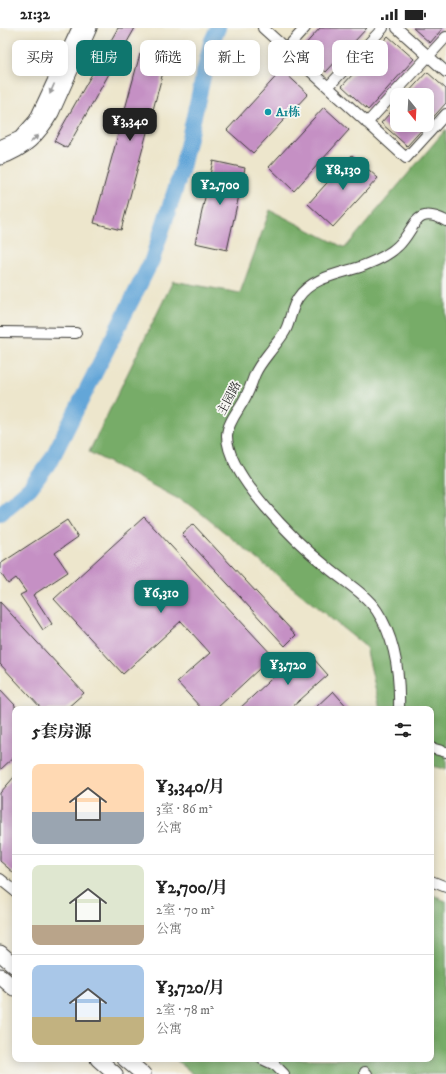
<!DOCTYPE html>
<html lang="zh">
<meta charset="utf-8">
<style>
body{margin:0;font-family:"IM FELL DW Pica","Noto Serif SC",serif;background:#f6f6f6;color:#222;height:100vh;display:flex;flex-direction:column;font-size:15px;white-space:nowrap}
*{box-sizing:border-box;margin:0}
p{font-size:13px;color:#767676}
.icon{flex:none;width:22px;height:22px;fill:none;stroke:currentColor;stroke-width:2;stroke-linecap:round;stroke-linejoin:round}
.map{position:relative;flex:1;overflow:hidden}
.drawer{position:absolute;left:12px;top:678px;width:422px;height:356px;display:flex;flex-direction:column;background:#fff;border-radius:8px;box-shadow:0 2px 10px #0003}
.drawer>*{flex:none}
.top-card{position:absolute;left:12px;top:12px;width:422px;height:36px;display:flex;gap:8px}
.needle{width:26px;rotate:162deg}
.controls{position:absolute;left:390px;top:60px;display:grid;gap:8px}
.controls a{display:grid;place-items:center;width:44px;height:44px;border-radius:8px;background:#fff;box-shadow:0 2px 10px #0003;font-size:20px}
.price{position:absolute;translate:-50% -34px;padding:0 9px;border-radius:8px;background:#0f766e;color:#fff;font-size:13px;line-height:26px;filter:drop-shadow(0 1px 2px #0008)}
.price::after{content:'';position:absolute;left:50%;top:24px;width:12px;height:9px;margin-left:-6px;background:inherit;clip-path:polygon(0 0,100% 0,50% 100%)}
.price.selected{background:#222;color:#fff}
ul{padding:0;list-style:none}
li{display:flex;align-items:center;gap:12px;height:100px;padding:0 20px}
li+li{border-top:1px solid #e0e0e0}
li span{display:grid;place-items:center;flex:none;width:112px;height:80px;border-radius:8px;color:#555}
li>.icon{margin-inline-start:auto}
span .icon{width:48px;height:48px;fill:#fffc;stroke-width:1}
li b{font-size:17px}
h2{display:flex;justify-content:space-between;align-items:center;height:48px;padding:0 20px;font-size:17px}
.chip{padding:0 14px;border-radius:8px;background:#fff;box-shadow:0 2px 10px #0003;font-size:14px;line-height:36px}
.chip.selected{background:#0f766e;color:#fff}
.status{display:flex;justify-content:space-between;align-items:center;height:28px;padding:0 20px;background:#fff;direction:ltr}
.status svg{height:11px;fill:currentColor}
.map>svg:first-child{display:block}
</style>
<div class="status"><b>21:32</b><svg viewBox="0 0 49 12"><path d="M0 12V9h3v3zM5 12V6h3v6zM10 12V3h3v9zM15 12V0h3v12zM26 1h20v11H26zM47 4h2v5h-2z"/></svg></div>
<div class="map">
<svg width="446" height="1046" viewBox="0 0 446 1046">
<rect width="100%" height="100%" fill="#f6f6f2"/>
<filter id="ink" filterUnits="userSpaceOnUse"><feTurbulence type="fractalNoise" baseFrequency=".025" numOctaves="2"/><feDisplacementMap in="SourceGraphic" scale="8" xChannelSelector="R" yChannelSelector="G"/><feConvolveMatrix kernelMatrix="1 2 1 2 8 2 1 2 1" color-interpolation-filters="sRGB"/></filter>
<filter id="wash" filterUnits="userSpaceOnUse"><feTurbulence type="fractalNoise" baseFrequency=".012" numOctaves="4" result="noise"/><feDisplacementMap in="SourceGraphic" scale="16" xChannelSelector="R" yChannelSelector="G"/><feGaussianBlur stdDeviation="0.9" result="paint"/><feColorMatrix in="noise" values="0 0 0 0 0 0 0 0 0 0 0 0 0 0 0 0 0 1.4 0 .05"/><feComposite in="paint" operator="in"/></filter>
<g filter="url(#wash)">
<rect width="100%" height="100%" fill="#ede6cc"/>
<path fill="#77ac68" stroke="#4a6442" d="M 446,101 L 446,741 L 431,738 L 431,681 L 380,681 L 366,619 L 192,478 L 89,424 L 173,253 L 240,265 L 270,182 L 345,220 Z
M 431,867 L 446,873 L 446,1046 L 193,1046 L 175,1031 L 431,1031 Z"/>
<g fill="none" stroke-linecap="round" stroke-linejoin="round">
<path stroke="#64a6d8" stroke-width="16" d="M 0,486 L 30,460 L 51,432 L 152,232 L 181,144 L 211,15 L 218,0"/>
</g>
<g id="blocks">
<path fill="#c590c4" d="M 118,0 L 135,0 L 67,120 L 54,113 Z
M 320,0 L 367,0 L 326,44 L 301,21 Z
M 413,0 L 443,0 L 430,15 Z
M 388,8 L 414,31 L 368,82 L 342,58 Z
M 140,26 L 166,33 L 121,202 L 94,195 Z
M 282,42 L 308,66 L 253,125 L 227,102 Z
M 427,44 L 446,61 L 446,75 L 427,96 L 427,67 L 406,67 Z
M 397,77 L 397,97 L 426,97 L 407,118 L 381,95 Z
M 324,79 L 349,102 L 294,163 L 269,139 Z
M 352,127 L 378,150 L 333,199 L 308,176 Z
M 213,133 L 245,140 L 227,222 L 195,215 Z
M 144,489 L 273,628 L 216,681 L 202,681 L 177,654 L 210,625 L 181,593 L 123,646 L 54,571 Z
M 67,492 L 78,509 L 55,525 L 68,544 L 33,567 L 52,596 L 43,602 L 20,567 L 26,564 L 16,550 L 8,556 L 0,544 L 0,536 Z
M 193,496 L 296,607 L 285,618 L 182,506 Z
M 0,574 L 84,665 L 66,681 L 42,681 L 0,636 Z
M 297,627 L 306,637 L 313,630 L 328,647 L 290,681 L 239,681 Z
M 0,661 L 15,677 L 15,728 L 0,742 Z
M 333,663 L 349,681 L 314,681 Z
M 15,748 L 15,846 L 0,833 L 0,765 Z"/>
</g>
</g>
<g filter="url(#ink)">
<use href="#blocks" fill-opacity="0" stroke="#3b3a36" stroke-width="1"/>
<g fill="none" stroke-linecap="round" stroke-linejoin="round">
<g stroke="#3b3a36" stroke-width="12">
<path id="minor" d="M 263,0 L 406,130 L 446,86
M 397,0 L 446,44
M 286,21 L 305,0
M 328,59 L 383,0
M 367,95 L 446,9
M 0,304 L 76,305
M 399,681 C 400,648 396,612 377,583 C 365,565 343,553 327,539 C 297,515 226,447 227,407 C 228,393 240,381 246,368 C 250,361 252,353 255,346 C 259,337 266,329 272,321 C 277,314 284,307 287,299 C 291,289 292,279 298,270 C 311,250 338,246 360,239 C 373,234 388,228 398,218 C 416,201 414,176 446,193
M 431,720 L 446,724
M 0,851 L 15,863
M 431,853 L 446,859
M 262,1031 L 275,1037 L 284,1046
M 365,1044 L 367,1046"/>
</g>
<g stroke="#3b3a36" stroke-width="15">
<path id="major" d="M 0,119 L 20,110 L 36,92 L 79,0
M 0,130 C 25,122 39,107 52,85 L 90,0"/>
</g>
<g stroke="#3b3a36" stroke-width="17">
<path id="highway" d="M 0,925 L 15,938
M 0,948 L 15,961
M 98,1031 L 115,1046
M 125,1031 L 143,1046"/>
</g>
<use href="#minor" stroke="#fff" stroke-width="10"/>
<use href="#major" stroke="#fff" stroke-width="13"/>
<use href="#highway" stroke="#fff" stroke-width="15"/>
</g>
<defs><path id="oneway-solid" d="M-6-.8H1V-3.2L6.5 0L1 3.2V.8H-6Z"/></defs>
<g fill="#999">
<use href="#oneway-solid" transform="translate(52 61) rotate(114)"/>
<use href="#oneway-solid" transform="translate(34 111) rotate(-43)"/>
</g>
</g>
<circle fill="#0f9aa8" stroke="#f6f6f2" stroke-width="1.5" cx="268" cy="84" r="4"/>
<g text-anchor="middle" stroke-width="3.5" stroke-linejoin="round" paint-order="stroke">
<g font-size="12" font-weight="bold" fill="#0d838f" stroke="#f6f6f2" text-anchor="start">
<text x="276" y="88">A1栋</text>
</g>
<g font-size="12" fill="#1c1c1c" stroke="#f6f6f2">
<text transform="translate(229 370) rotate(-62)" y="4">主园路</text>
</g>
</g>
</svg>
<div class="controls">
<a><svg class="needle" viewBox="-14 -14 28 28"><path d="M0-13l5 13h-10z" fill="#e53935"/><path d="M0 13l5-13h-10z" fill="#767676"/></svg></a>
</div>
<b class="price selected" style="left:130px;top:114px">¥3,340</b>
<b class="price" style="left:343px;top:163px">¥8,130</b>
<b class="price" style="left:220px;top:178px">¥2,700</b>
<b class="price" style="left:161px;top:586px">¥6,310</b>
<b class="price" style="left:288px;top:658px">¥3,720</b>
<div class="top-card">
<a class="chip">买房</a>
<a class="chip selected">租房</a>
<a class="chip">筛选</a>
<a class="chip">新上</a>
<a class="chip">公寓</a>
<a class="chip">住宅</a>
</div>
<section class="drawer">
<h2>5套房源<svg class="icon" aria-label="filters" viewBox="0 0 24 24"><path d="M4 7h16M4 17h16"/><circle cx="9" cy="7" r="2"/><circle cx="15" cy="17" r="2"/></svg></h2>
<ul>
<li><span style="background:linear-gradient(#ffd9b3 60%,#9aa5b1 0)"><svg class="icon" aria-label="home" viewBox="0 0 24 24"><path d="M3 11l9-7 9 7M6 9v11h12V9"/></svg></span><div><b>¥3,340/月</b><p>3室 · 86 m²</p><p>公寓</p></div></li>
<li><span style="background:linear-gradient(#dfe7d0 75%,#b9a48a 0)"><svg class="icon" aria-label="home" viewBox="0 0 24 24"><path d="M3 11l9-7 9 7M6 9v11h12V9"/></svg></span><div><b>¥2,700/月</b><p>2室 · 70 m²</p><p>公寓</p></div></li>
<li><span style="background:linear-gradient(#a9c7e8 65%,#c2b280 0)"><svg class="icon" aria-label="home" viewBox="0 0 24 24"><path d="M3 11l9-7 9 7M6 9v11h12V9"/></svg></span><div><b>¥3,720/月</b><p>2室 · 78 m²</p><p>公寓</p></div></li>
</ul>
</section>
</div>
